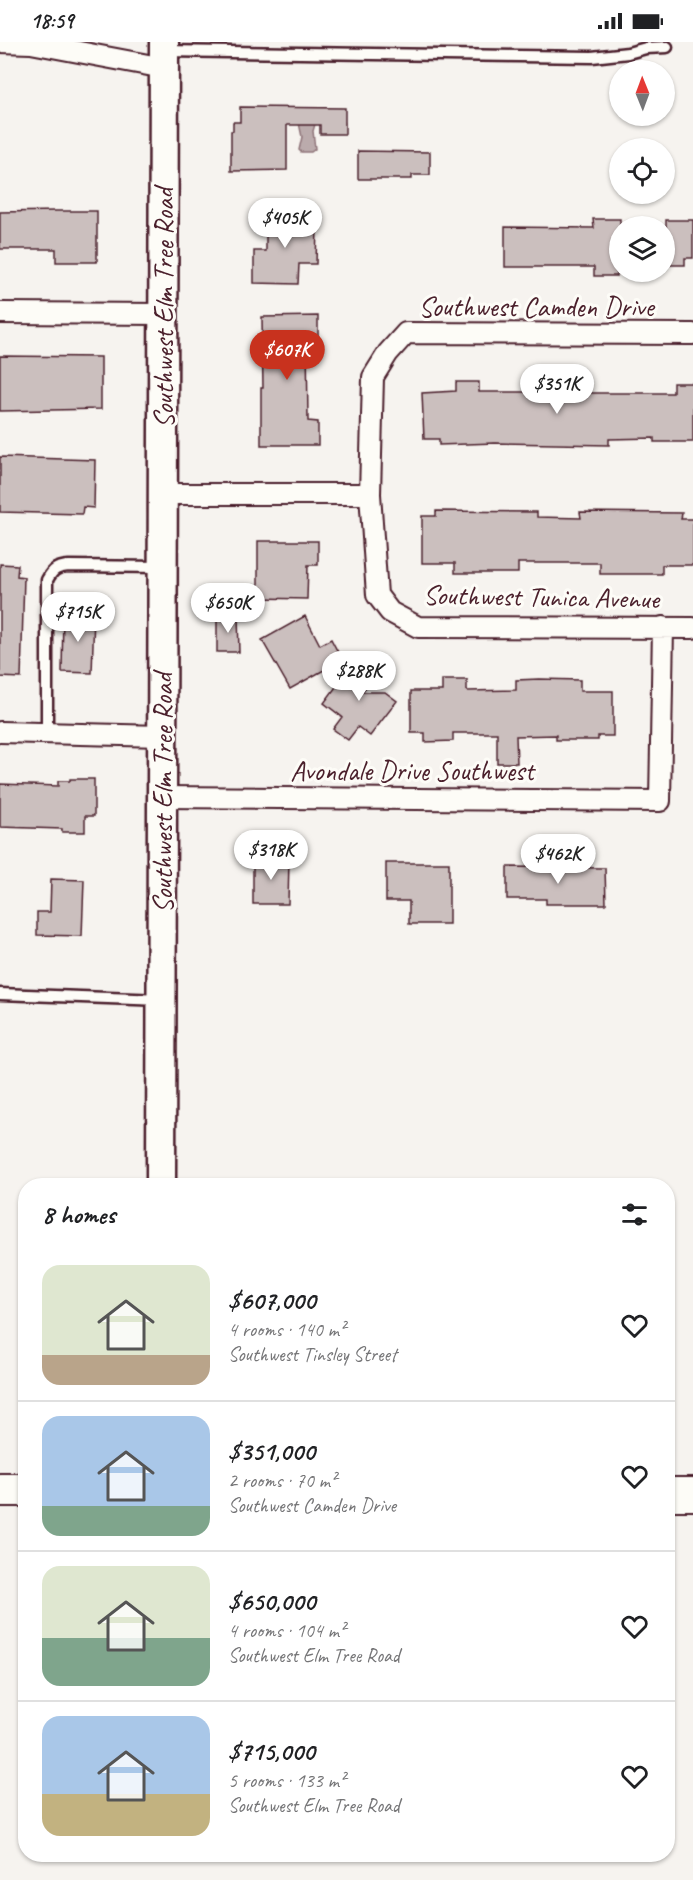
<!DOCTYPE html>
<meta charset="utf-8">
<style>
body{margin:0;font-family:Caveat,sans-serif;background:#f2f2f2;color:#202124;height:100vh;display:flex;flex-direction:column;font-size:22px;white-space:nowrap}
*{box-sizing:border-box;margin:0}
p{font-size:20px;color:#757577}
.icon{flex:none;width:33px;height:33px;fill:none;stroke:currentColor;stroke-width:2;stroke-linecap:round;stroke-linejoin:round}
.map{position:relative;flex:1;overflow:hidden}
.drawer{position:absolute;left:18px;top:1136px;width:657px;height:684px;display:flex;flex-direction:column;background:#fff;border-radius:24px;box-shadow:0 2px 4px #0004}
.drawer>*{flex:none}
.needle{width:39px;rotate:359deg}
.fabs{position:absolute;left:609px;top:18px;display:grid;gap:12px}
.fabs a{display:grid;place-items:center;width:66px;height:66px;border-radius:50%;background:#fff;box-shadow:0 2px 4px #0004;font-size:30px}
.price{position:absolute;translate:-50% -51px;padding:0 14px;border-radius:21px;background:#fff;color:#222;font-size:20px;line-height:39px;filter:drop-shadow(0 2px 3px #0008)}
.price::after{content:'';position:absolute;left:50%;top:36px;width:18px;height:14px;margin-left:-9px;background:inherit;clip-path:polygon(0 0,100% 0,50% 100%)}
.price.on{background:#c8321e;color:#fff}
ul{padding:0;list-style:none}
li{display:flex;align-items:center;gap:18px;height:150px;padding:0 24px}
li+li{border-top:2px solid #e0e0e0}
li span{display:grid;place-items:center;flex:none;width:168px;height:120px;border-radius:18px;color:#555}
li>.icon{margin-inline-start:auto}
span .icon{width:72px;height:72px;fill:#fffc;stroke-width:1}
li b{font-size:26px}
h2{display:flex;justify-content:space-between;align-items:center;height:72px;padding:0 24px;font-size:26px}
.status{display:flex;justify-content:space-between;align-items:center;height:42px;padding:0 30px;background:#fff;direction:ltr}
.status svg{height:16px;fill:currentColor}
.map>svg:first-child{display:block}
</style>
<div class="status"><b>18:59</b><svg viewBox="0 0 49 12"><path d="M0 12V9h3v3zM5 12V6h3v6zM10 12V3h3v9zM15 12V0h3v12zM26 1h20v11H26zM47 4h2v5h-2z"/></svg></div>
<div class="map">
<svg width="693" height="1838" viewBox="0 0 693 1838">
<rect width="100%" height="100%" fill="#f6f3ef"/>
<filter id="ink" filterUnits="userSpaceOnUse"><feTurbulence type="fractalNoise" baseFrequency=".0167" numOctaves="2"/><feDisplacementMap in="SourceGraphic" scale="12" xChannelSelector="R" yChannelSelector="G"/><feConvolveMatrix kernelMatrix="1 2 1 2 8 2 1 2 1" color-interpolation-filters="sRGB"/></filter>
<g filter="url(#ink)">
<path fill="#bbabac" stroke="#8e7378" stroke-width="1.5" d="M 316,79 L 313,89 L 315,107 L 311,110 L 301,110 L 299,108 L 302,95 L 299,81 Z"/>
<path fill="#cbbfbe" stroke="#4a1f2b" stroke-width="1.5" d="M 240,65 L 345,66 L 345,92 L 320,92 L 320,83 L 287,83 L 287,128 L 231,129 L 231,89 L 233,89 L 233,80 L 240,80 Z
M 358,109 L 430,110 L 430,133 L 412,133 L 412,137 L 358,137 Z
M 56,169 L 97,169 L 97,220 L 56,220 L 56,207 L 0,207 L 0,170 Z
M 266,170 L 299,170 L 299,184 L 317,184 L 316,222 L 299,222 L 298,242 L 254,241 L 254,209 L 266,209 Z
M 593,177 L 620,177 L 620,216 L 617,216 L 617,234 L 594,234 L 594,225 L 505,225 L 505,185 L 594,186 Z
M 666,178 L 693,178 L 693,216 L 685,216 L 685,223 L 666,223 Z
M 318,274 L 318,298 L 307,298 L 308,379 L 318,380 L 318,403 L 261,403 L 261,346 L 263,346 L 262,275 Z
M 0,314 L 101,315 L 101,367 L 0,369 Z
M 456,340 L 479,340 L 479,350 L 528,350 L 528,341 L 590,341 L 590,351 L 673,351 L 673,341 L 693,341 L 693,400 L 654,400 L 654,396 L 609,397 L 609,403 L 495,401 L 439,403 L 439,397 L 424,397 L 422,351 L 456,349 Z
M 0,415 L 95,418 L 94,466 L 83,465 L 82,472 L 0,470 Z
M 436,469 L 537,470 L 537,475 L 581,476 L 580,470 L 682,471 L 681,477 L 693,477 L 693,523 L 662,523 L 662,532 L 600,532 L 600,521 L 518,521 L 518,531 L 455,531 L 455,521 L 422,521 L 422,474 L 436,474 Z
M 258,499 L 318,499 L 318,523 L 308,523 L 307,557 L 258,556 Z
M 0,522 L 18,523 L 17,534 L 24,535 L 21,636 L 0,635 Z
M 63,572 L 94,573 L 92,631 L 62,630 Z
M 217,574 L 238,574 L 239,610 L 217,610 Z
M 305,574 L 320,603 L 331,597 L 342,618 L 290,647 L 262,598 Z
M 358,615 L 377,630 L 362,650 L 385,650 L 397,659 L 370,694 L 358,685 L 348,698 L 333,687 L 342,675 L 324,661 Z
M 539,637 L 580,638 L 580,649 L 613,649 L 613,694 L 598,694 L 598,698 L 556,698 L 556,693 L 516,694 L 517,721 L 497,721 L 497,691 L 453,691 L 453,699 L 425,700 L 425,691 L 411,691 L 411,649 L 442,649 L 442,638 L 467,638 L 467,649 L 516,648 L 516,638 Z
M 70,737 L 94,737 L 94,774 L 85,774 L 85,790 L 62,790 L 62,787 L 0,785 L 0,742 L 58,744 L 58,739 L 70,739 Z
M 253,817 L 289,817 L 288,862 L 253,862 Z
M 386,821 L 449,821 L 449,882 L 409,882 L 409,859 L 386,859 Z
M 507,825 L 605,826 L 606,862 L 546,862 L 546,857 L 507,857 Z
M 51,837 L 84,838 L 82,894 L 37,893 L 37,870 L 50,870 Z"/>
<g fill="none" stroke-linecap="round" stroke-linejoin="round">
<g stroke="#4a1f2b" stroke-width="15">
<path id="lane" d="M 164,9 L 592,15 L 628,11 L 646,6 L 667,5
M 47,691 L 47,538 C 53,527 57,525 69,524 L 163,525
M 0,952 L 162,958"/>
</g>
<g stroke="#4a1f2b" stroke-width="24">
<path id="street" d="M 0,0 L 31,1 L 164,26
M 0,271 L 164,272
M 693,292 L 406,291 L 388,311 L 373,335 L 370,452 L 377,553 L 390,570 L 418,585 L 693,586
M 163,452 L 370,452
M 0,690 L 162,694
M 162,755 L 660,759 L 663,585"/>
</g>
<g stroke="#4a1f2b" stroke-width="33">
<path id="secondary" d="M 161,1143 L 164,0"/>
</g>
<g stroke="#4a1f2b" stroke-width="36">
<path id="primary" d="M 0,1448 L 26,1448
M 668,1452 L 693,1452"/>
</g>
<use href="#lane" stroke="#fdfcf7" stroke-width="10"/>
<use href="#street" stroke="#fdfcf7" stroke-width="20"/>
<use href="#secondary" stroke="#fdfcf7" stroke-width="28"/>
<use href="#primary" stroke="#fdfcf7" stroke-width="32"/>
</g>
</g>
<g text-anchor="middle" stroke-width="6" stroke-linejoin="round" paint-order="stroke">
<g font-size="28" fill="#4a1f2b" stroke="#fdfcf7">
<text x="536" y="274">Southwest Camden Drive</text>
<text transform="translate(163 266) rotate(-90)" y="10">Southwest Elm Tree Road</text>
<text transform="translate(541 554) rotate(1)" y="10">Southwest Tunica Avenue</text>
<text x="412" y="738">Avondale Drive Southwest</text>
<text transform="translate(162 751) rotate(-90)" y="10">Southwest Elm Tree Road</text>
</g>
</g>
</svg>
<div class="fabs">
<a><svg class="needle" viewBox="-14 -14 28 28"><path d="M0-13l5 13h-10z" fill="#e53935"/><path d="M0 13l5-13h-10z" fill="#757577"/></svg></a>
<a><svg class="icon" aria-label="locate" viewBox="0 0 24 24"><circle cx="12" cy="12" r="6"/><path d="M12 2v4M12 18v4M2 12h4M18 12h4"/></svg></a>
<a><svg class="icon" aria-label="layers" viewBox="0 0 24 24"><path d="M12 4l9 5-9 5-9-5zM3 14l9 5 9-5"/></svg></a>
</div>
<b class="price" style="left:285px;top:207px">$405K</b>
<b class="price on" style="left:287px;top:339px">$607K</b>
<b class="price" style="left:557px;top:373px">$351K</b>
<b class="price" style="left:228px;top:592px">$650K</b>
<b class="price" style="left:78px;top:601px">$715K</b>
<b class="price" style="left:359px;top:660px">$288K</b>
<b class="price" style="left:271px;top:839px">$318K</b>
<b class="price" style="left:558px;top:843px">$462K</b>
<section class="drawer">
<h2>8 homes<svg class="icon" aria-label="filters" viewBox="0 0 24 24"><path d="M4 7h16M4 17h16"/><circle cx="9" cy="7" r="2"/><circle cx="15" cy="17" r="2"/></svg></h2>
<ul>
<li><span style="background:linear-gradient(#dfe7d0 75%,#b9a48a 0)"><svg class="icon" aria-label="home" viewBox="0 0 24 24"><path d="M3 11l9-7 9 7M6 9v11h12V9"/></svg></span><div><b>$607,000</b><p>4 rooms · 140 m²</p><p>Southwest Tinsley Street</p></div><svg class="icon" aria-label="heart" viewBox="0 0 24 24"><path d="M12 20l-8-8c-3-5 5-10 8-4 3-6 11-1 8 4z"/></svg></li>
<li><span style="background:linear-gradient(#a9c7e8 75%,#7fa58c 0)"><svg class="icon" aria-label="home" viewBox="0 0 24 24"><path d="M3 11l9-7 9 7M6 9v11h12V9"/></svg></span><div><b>$351,000</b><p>2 rooms · 70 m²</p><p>Southwest Camden Drive</p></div><svg class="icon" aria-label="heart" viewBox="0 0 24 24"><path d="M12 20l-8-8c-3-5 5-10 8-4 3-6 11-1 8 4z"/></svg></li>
<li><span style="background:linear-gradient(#dfe7d0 60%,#7fa58c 0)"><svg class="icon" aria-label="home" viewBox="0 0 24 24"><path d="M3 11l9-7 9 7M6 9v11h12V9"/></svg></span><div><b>$650,000</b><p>4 rooms · 104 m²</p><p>Southwest Elm Tree Road</p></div><svg class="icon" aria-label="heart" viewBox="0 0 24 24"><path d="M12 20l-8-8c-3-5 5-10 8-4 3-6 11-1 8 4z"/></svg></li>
<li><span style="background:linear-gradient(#a9c7e8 65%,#c2b280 0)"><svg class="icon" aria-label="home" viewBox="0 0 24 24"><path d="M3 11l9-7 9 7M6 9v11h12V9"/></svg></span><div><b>$715,000</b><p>5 rooms · 133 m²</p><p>Southwest Elm Tree Road</p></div><svg class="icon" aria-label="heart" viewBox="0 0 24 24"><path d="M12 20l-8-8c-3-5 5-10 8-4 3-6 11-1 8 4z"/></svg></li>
</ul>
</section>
</div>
